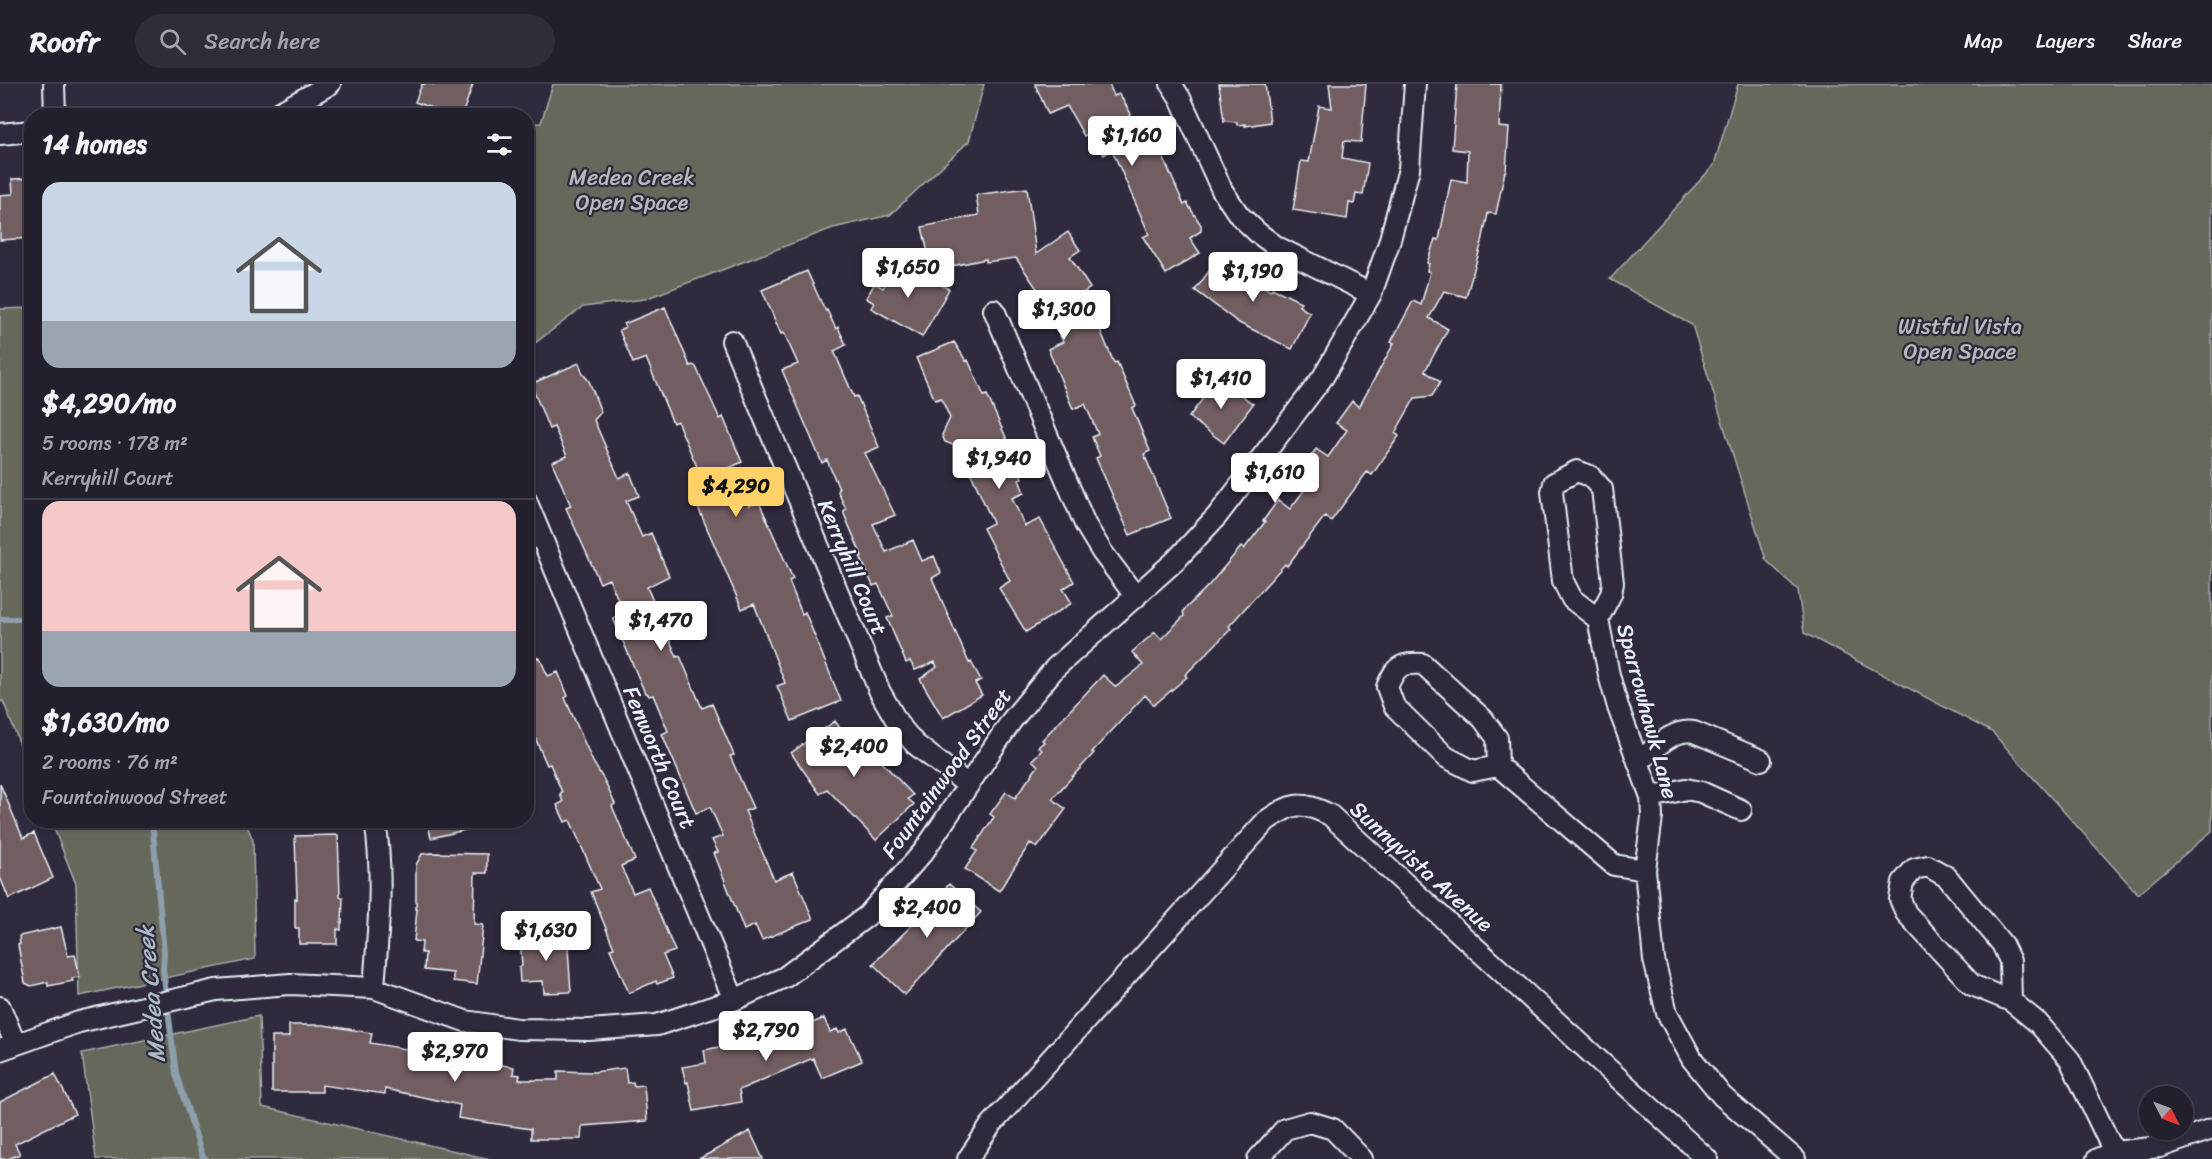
<!DOCTYPE html>
<meta charset="utf-8">
<style>
body{margin:0;font-family:Sriracha,sans-serif;background:#2f2d3a;color:#f1f3f6;height:100vh;display:flex;flex-direction:column;font-size:22px;white-space:nowrap}
*{box-sizing:border-box;margin:0}
p{font-size:20px;color:#a3a3aa}
.icon{flex:none;width:33px;height:33px;fill:none;stroke:currentColor;stroke-width:2;stroke-linecap:round;stroke-linejoin:round}
.map{position:relative;flex:1;overflow:hidden}
.drawer{position:absolute;left:24px;top:24px;width:510px;height:720px;display:flex;flex-direction:column;background:#23202e;border-radius:24px;box-shadow:0 2px 4px #0004,0 0 0 2px #403e4a}
.drawer>*{flex:none}
.needle{width:39px;rotate:132deg}
.buttons{position:absolute;left:2139px;top:1002px;display:grid;gap:12px}
.buttons a{display:grid;place-items:center;width:54px;height:54px;border-radius:50%;background:#23202e;box-shadow:0 2px 4px #0004,0 0 0 2px #403e4a;font-size:30px}
.price{position:absolute;translate:-50% -51px;padding:0 14px;border-radius:6px;background:#fff;color:#222;font-size:20px;line-height:39px;filter:drop-shadow(0 2px 3px #0008)}
.price::after{content:'';position:absolute;left:50%;top:36px;width:18px;height:14px;margin-left:-9px;background:inherit;clip-path:polygon(0 0,100% 0,50% 100%)}
.price.selected{background:#ffd166;color:#111}
ul{padding:0;list-style:none}
li{display:grid;align-content:center;gap:12px;height:318px;padding:0 18px}
li+li{border-top:2px solid #403e4a}
li span{display:grid;place-items:center;height:186px;border-radius:18px;color:#555}
li>.icon{margin-inline-start:auto}
span .icon{width:108px;height:108px;fill:#fffc;stroke-width:1}
li b{font-size:26px}
h2{display:flex;justify-content:space-between;align-items:center;height:72px;padding:0 18px;font-size:26px}
header{display:flex;align-items:center;gap:36px;box-sizing:border-box;height:84px;padding:0 30px;background:#23202e;border-bottom:2px solid #403e4a}
header strong{font-size:28px}
nav{display:flex;gap:33px;margin-inline-start:auto;font-size:21px}
.search{width:420px;height:54px;background:#2f2d3a;display:flex;align-items:center;gap:15px;box-sizing:border-box;padding:0 21px;border-radius:33px;color:#a3a3aa;font-size:22px}
.map>svg:first-child{display:block}
</style>
<header>
<strong>Roofr</strong>
<div class="search"><svg class="icon" aria-label="search" viewBox="0 0 24 24"><circle cx="10" cy="10" r="6"/><path d="M15 15l6 6"/></svg>Search here</div>
<nav><a>Map</a><a>Layers</a><a>Share</a></nav>
</header>
<div class="map">
<svg width="2212" height="1075" viewBox="0 0 2212 1075">
<rect width="100%" height="100%" fill="#2f2a3d"/>
<filter id="ink" filterUnits="userSpaceOnUse"><feTurbulence type="fractalNoise" baseFrequency=".0167" numOctaves="2"/><feDisplacementMap in="SourceGraphic" scale="12" xChannelSelector="R" yChannelSelector="G"/><feConvolveMatrix kernelMatrix="1 2 1 2 8 2 1 2 1" color-interpolation-filters="sRGB"/></filter>
<g filter="url(#ink)">
<path fill="#65685a" stroke="#a6aca9" stroke-width="1.5" d="M 553,0 L 984,0 L 969,57 L 890,131 L 833,144 L 645,215 L 583,223 L 527,265 L 527,40 L 541,39 Z
M 1738,0 L 2212,0 L 2212,747 L 2138,810 L 1992,648 L 1804,549 L 1798,506 L 1766,476 L 1692,241 L 1610,195 L 1714,81 Z
M 31,224 L 32,224 L 31,689 L 3,617 L 0,618 L 0,225 Z
M 51,737 L 245,737 L 253,756 L 255,875 L 79,912 L 76,800 Z
M 259,932 L 262,1023 L 490,1075 L 96,1075 L 82,969 Z"/>
<g fill="none" stroke-linecap="round" stroke-linejoin="round">
<path stroke="#8d9fac" stroke-width="6" d="M 0,535 L 32,535
M 152,736 L 164,869 L 163,885 L 176,990 L 202,1071 L 206,1075"/>
</g>
<path fill="#725d60" stroke="#e8f1f8" stroke-width="1.5" d="M 422,0 L 473,0 L 463,28 L 457,32 L 444,32 L 443,28 L 415,18 Z
M 1035,0 L 1109,0 L 1114,12 L 1119,10 L 1121,13 L 1130,28 L 1131,31 L 1128,33 L 1149,70 L 1160,66 L 1184,121 L 1187,119 L 1201,141 L 1201,147 L 1190,154 L 1200,169 L 1166,190 L 1143,153 L 1149,150 L 1112,66 L 1104,71 L 1089,49 L 1084,52 L 1067,22 L 1048,30 Z
M 1219,0 L 1265,0 L 1270,38 L 1245,42 L 1245,40 L 1237,41 L 1237,38 L 1224,37 Z
M 1329,0 L 1366,0 L 1361,58 L 1344,57 L 1342,74 L 1368,79 L 1363,111 L 1356,110 L 1354,120 L 1349,119 L 1347,135 L 1293,126 L 1301,77 L 1309,78 L 1319,22 L 1332,24 Z
M 1457,0 L 1501,0 L 1499,43 L 1509,44 L 1506,87 L 1505,87 L 1496,130 L 1488,129 L 1482,158 L 1466,213 L 1444,207 L 1429,234 L 1448,245 L 1425,287 L 1440,298 L 1432,312 L 1415,314 L 1395,349 L 1399,352 L 1372,391 L 1367,388 L 1331,437 L 1325,432 L 1287,482 L 1285,480 L 1229,542 L 1231,545 L 1185,591 L 1187,593 L 1154,621 L 1145,611 L 1092,668 L 1094,669 L 1052,715 L 1066,725 L 1037,764 L 1030,759 L 999,807 L 965,785 L 977,767 L 973,764 L 994,733 L 990,730 L 1006,708 L 1015,714 L 1038,682 L 1032,676 L 1042,666 L 1038,663 L 1044,658 L 1042,656 L 1103,591 L 1116,603 L 1143,581 L 1132,568 L 1155,548 L 1161,555 L 1184,532 L 1183,527 L 1209,501 L 1241,463 L 1244,465 L 1265,438 L 1263,437 L 1278,416 L 1290,425 L 1309,400 L 1297,391 L 1316,365 L 1328,373 L 1347,346 L 1336,339 L 1352,317 L 1359,323 L 1394,259 L 1391,258 L 1413,217 L 1421,221 L 1430,188 L 1427,187 L 1429,180 L 1427,179 L 1435,155 L 1439,156 L 1451,95 L 1467,98 L 1468,67 L 1452,65 Z
M 32,94 L 32,154 L 0,156 L 0,111 L 13,110 L 12,95 Z
M 1027,104 L 1036,170 L 1068,148 L 1080,166 L 1070,173 L 1090,204 L 1076,214 L 1098,228 L 1102,235 L 1099,243 L 1114,279 L 1117,278 L 1136,322 L 1132,324 L 1150,367 L 1144,370 L 1171,434 L 1130,451 L 1096,374 L 1100,372 L 1092,353 L 1098,350 L 1085,320 L 1073,325 L 1048,265 L 1063,258 L 1060,252 L 1063,251 L 1053,228 L 1016,174 L 986,178 L 986,175 L 932,186 L 922,143 L 979,131 L 976,111 Z
M 1222,170 L 1270,207 L 1272,204 L 1301,218 L 1299,222 L 1310,229 L 1292,265 L 1239,239 L 1195,206 Z
M 898,177 L 949,205 L 922,253 L 871,224 L 874,219 L 866,214 L 875,199 L 883,204 Z
M 807,187 L 821,218 L 826,227 L 827,226 L 836,245 L 838,243 L 846,261 L 834,267 L 854,313 L 857,312 L 879,363 L 865,369 L 895,431 L 873,440 L 886,468 L 913,456 L 922,477 L 934,472 L 941,489 L 932,494 L 969,579 L 971,578 L 981,596 L 975,599 L 982,611 L 943,634 L 920,595 L 937,583 L 935,578 L 915,586 L 910,577 L 906,579 L 887,534 L 893,532 L 878,500 L 873,502 L 860,472 L 862,472 L 844,430 L 844,427 L 846,425 L 838,408 L 839,405 L 827,376 L 822,379 L 782,286 L 798,280 L 784,249 L 781,250 L 762,206 Z
M 665,223 L 690,282 L 693,281 L 696,283 L 720,335 L 723,333 L 742,378 L 729,384 L 749,422 L 759,418 L 793,495 L 789,497 L 802,530 L 805,528 L 841,617 L 792,637 L 777,602 L 785,599 L 754,520 L 742,525 L 697,421 L 711,415 L 677,337 L 673,339 L 646,274 L 633,279 L 619,246 L 625,243 L 624,240 Z
M 954,258 L 966,277 L 968,276 L 984,312 L 987,311 L 1021,387 L 1020,388 L 1022,394 L 1019,395 L 1024,409 L 1012,414 L 1025,442 L 1040,435 L 1074,498 L 1063,505 L 1072,519 L 1026,548 L 999,504 L 1010,497 L 983,444 L 993,439 L 968,383 L 988,374 L 945,358 L 942,351 L 950,334 L 941,314 L 935,316 L 916,274 Z
M 579,279 L 583,290 L 589,297 L 601,328 L 594,336 L 619,394 L 630,389 L 639,412 L 626,417 L 642,453 L 651,449 L 669,492 L 647,503 L 677,573 L 680,572 L 702,624 L 712,620 L 734,671 L 730,672 L 753,724 L 745,727 L 774,796 L 793,788 L 813,835 L 762,856 L 755,841 L 744,846 L 714,769 L 718,768 L 712,756 L 723,752 L 710,723 L 696,729 L 662,650 L 668,647 L 653,611 L 649,612 L 647,609 L 645,609 L 613,534 L 624,529 L 609,495 L 600,499 L 566,424 L 571,422 L 552,378 L 567,372 L 554,343 L 549,345 L 531,300 Z
M 1218,294 L 1253,320 L 1224,359 L 1189,333 Z
M 526,568 L 540,575 L 548,592 L 558,588 L 568,612 L 565,614 L 593,678 L 604,696 L 615,720 L 612,722 L 635,776 L 621,782 L 633,809 L 648,803 L 675,867 L 663,871 L 673,894 L 657,900 L 656,897 L 629,909 L 610,865 L 614,864 L 591,808 L 600,805 L 570,736 L 565,738 L 557,721 L 563,718 L 560,710 L 562,708 L 550,680 L 547,681 L 526,633 Z
M 835,637 L 844,650 L 848,647 L 854,655 L 861,651 L 877,673 L 913,711 L 908,715 L 914,720 L 876,756 L 827,705 L 820,710 L 791,669 Z
M 0,700 L 23,754 L 34,749 L 53,794 L 9,815 L 0,793 Z
M 427,736 L 478,736 L 478,743 L 431,754 Z
M 338,751 L 340,813 L 343,813 L 342,839 L 341,839 L 341,846 L 337,845 L 337,860 L 299,860 L 299,844 L 295,844 L 295,814 L 297,815 L 295,752 Z
M 432,769 L 487,770 L 487,789 L 475,789 L 474,840 L 483,841 L 477,900 L 453,897 L 453,889 L 424,886 L 425,869 L 421,869 L 422,858 L 414,857 L 417,825 L 416,825 L 416,781 L 422,770 Z
M 949,800 L 981,828 L 905,911 L 873,880 L 917,836 Z
M 61,843 L 68,872 L 75,871 L 80,893 L 72,894 L 73,897 L 48,902 L 48,898 L 31,902 L 25,899 L 18,861 L 20,860 L 19,852 Z
M 567,850 L 571,908 L 544,909 L 543,897 L 520,898 L 519,883 L 522,882 L 520,853 Z
M 824,934 L 830,948 L 837,945 L 839,949 L 847,945 L 862,977 L 822,994 L 813,974 L 739,1006 L 741,1018 L 694,1027 L 688,998 L 686,999 L 682,983 L 706,979 L 704,966 L 738,959 L 781,941 L 785,951 Z
M 289,941 L 324,941 L 372,949 L 370,959 L 514,983 L 513,990 L 520,991 L 519,996 L 558,996 L 558,987 L 594,988 L 625,984 L 627,999 L 633,998 L 634,1002 L 644,1001 L 647,1037 L 582,1042 L 581,1055 L 531,1055 L 531,1045 L 458,1034 L 460,1021 L 385,1005 L 385,1010 L 322,1001 L 322,1008 L 272,1008 L 272,953 L 289,953 Z
M 55,990 L 75,1030 L 15,1060 L 20,1070 L 8,1075 L 0,1075 L 0,1018 Z
M 750,1047 L 763,1075 L 699,1075 Z"/>
<g fill="none" stroke-linecap="round" stroke-linejoin="round">
<g stroke="#e8f1f8" stroke-width="24">
<path id="minor" d="M 54,0 L 55,32
M 1171,0 L 1180,14 L 1222,106 L 1239,131 L 1258,149 L 1277,163 L 1371,210
M 273,32 L 330,0
M 0,50 L 32,47
M 994,226 L 1085,440 L 1102,468 L 1136,513
M 732,257 L 880,608 L 899,641 L 915,660 L 968,701
M 526,416 L 734,916
M 1598,535 L 1572,515 L 1563,497 L 1552,408 L 1554,399 L 1577,387 L 1590,392 L 1602,405 L 1613,499 L 1611,510 L 1598,535 L 1609,591 L 1618,623 L 1651,713 L 1652,733 L 1645,786 L 1654,876 L 1667,929 L 1692,975 L 1722,1012 L 1795,1075
M 1638,678 C 1654,666 1672,644 1694,648 L 1761,676
M 1498,682 L 1497,654 L 1483,635 L 1423,580 C 1400,579 1396,582 1387,603 L 1394,622 L 1446,673 L 1473,687 L 1498,682 L 1614,781 L 1645,786
M 1651,713 L 1686,705 L 1701,708 L 1741,726
M 374,904 C 378,848 384,793 375,736
M 2011,917 L 2010,877 L 2002,860 L 1947,793 L 1928,782 L 1914,785 L 1903,798 L 1900,815 L 1906,829 L 1972,901 L 2011,917 L 2038,939 L 2070,976 L 2114,1068
M 0,923 L 15,959
M 0,966 L 79,938 L 216,906 L 290,900 L 374,904 L 465,937 L 518,945 L 589,946 L 657,941 L 734,916 L 785,893 L 867,832 L 924,767 L 1012,636 L 1055,584 L 1175,477 L 1217,432 L 1323,293 L 1371,210 L 1389,159 L 1409,85 L 1415,0
M 968,1075 L 991,1041 L 1266,737 C 1293,718 1301,717 1330,731 L 1707,1075
M 1258,1075 L 1285,1045 L 1310,1038 L 1333,1045 L 1362,1075
M 2097,1075 L 2114,1068 L 2160,1063 L 2212,1045"/>
</g>
<use href="#minor" stroke="#2f2a3d" stroke-width="20"/>
</g>
</g>
<g text-anchor="middle" stroke-width="4.5" stroke-linejoin="round" paint-order="stroke">
<g font-size="22" fill="#b4bab9" stroke="#2f2a3d">
<text x="632" y="101">Medea Creek<tspan x="632" dy="25">Open Space</tspan></text>
<text x="1960" y="250">Wistful Vista<tspan x="1960" dy="25">Open Space</tspan></text>
</g>
<g font-size="22" fill="#e8f1f8" stroke="#2f2a3d">
<text transform="translate(853 483) rotate(67)" y="8">Kerryhill Court</text>
<text transform="translate(1648 627) rotate(75)" y="8">Sparrowhawk Lane</text>
<text transform="translate(660 673) rotate(67)" y="8">Fenworth Court</text>
<text transform="translate(946 689) rotate(-54)" y="8">Fountainwood Street</text>
<text transform="translate(1422 782) rotate(42)" y="8">Sunnyvista Avenue</text>
</g>
<g font-size="24" font-style="italic" fill="#abbbc5" stroke="#2f2a3d">
<text transform="translate(151 910) rotate(-95)" y="8">Medea Creek</text>
</g>
</g>
</svg>
<div class="buttons">
<a><svg class="needle" viewBox="-14 -14 28 28"><path d="M0-13l5 13h-10z" fill="#e53935"/><path d="M0 13l5-13h-10z" fill="#a3a3aa"/></svg></a>
</div>
<b class="price" style="left:1132px;top:83px">$1,160</b>
<b class="price" style="left:908px;top:215px">$1,650</b>
<b class="price" style="left:1253px;top:219px">$1,190</b>
<b class="price" style="left:1064px;top:257px">$1,300</b>
<b class="price" style="left:1221px;top:326px">$1,410</b>
<b class="price" style="left:999px;top:406px">$1,940</b>
<b class="price" style="left:1275px;top:420px">$1,610</b>
<b class="price selected" style="left:736px;top:434px">$4,290</b>
<b class="price" style="left:661px;top:568px">$1,470</b>
<b class="price" style="left:854px;top:694px">$2,400</b>
<b class="price" style="left:927px;top:855px">$2,400</b>
<b class="price" style="left:546px;top:878px">$1,630</b>
<b class="price" style="left:766px;top:978px">$2,790</b>
<b class="price" style="left:455px;top:999px">$2,970</b>
<section class="drawer">
<h2>14 homes<svg class="icon" aria-label="filters" viewBox="0 0 24 24"><path d="M4 7h16M4 17h16"/><circle cx="9" cy="7" r="2"/><circle cx="15" cy="17" r="2"/></svg></h2>
<ul>
<li><span style="background:linear-gradient(#c9d6e8 75%,#9aa5b1 0)"><svg class="icon" aria-label="home" viewBox="0 0 24 24"><path d="M3 11l9-7 9 7M6 9v11h12V9"/></svg></span><div><b>$4,290/mo</b><p>5 rooms · 178 m²</p><p>Kerryhill Court</p></div></li>
<li><span style="background:linear-gradient(#f6c9c9 70%,#9aa5b1 0)"><svg class="icon" aria-label="home" viewBox="0 0 24 24"><path d="M3 11l9-7 9 7M6 9v11h12V9"/></svg></span><div><b>$1,630/mo</b><p>2 rooms · 76 m²</p><p>Fountainwood Street</p></div></li>
</ul>
</section>
</div>
